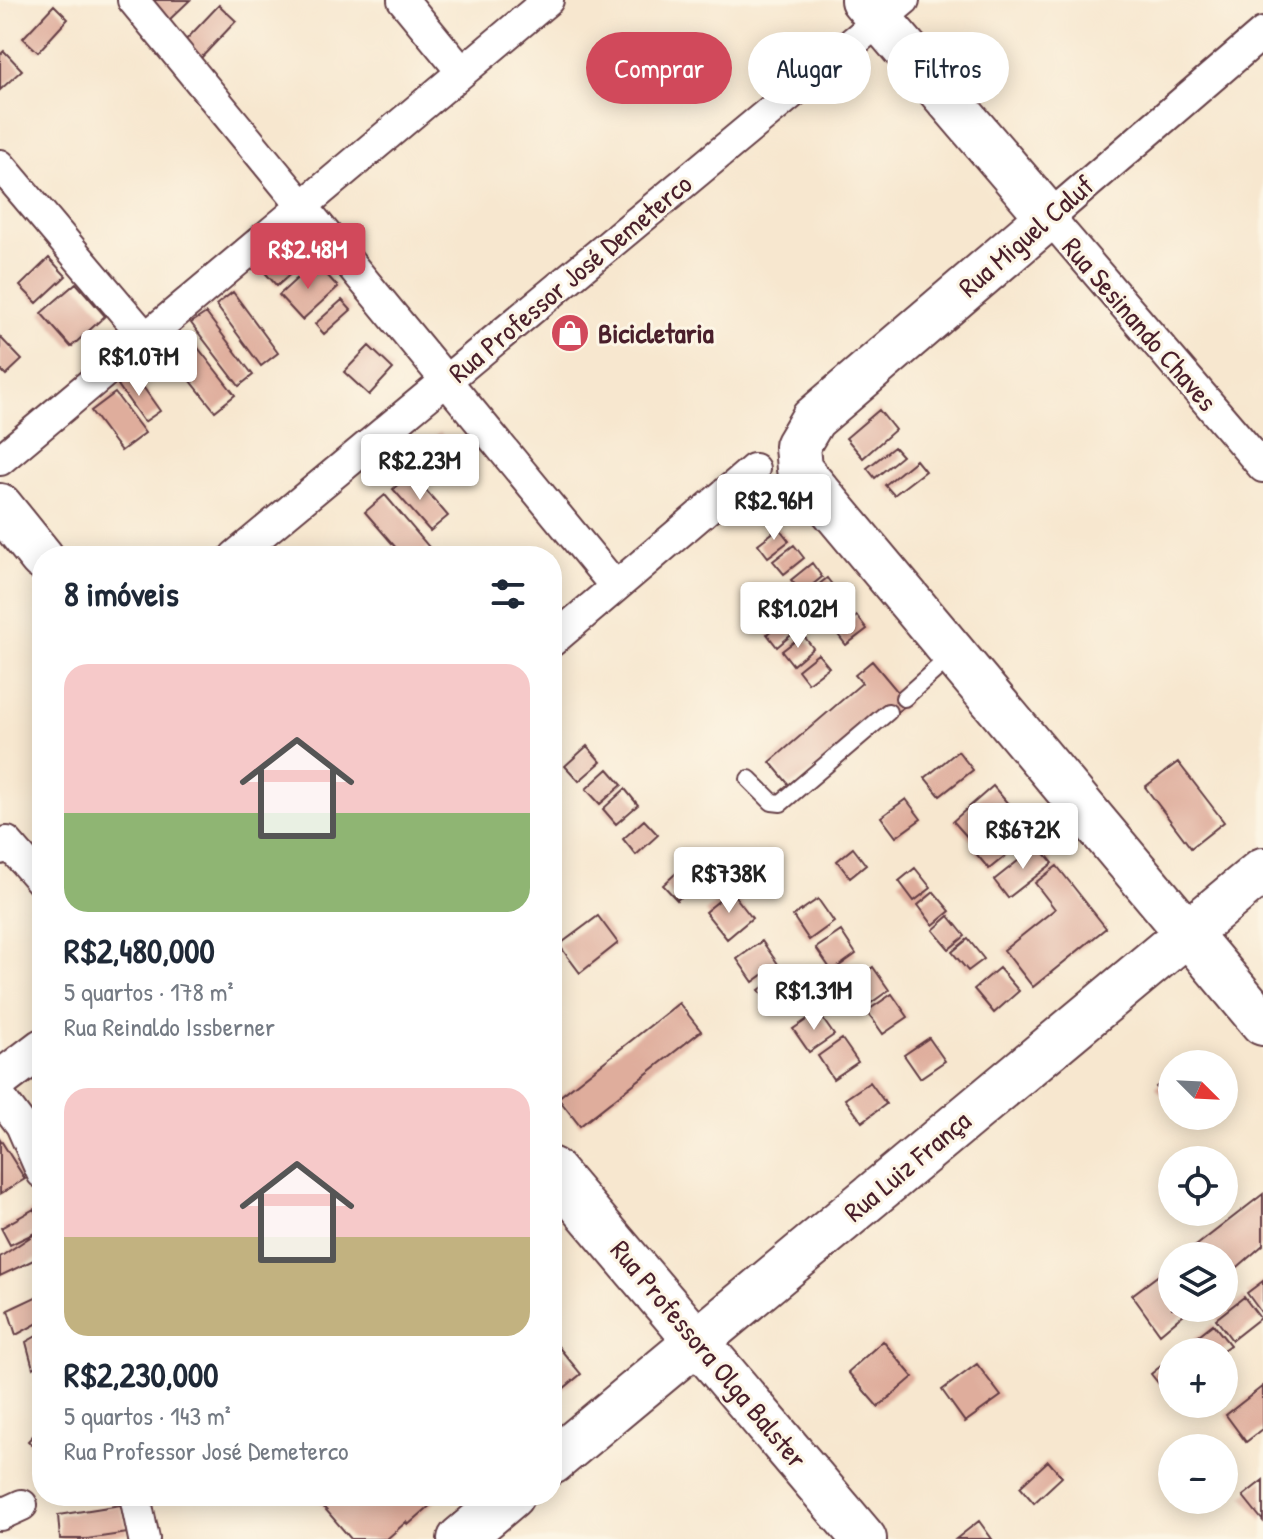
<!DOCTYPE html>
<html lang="pt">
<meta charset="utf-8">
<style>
body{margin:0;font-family:"Patrick Hand",sans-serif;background:#f6f6f7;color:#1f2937;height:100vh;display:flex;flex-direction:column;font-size:30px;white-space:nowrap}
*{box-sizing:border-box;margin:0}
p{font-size:26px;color:#747a83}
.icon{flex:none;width:44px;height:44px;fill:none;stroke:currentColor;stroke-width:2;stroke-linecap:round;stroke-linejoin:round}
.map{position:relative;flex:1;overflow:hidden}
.panel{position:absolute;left:32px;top:546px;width:530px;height:960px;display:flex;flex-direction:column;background:#fff;border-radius:32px;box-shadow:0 4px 20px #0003}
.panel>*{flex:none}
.top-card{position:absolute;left:586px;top:32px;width:556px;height:72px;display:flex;gap:16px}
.needle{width:52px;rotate:114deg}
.fabs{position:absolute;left:1158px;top:1050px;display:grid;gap:16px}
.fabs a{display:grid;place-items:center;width:80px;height:80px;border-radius:50%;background:#fff;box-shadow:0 4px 20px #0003;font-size:40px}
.price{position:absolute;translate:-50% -68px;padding:0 18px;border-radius:8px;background:#fff;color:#222;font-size:26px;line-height:52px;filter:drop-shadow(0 2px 4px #0008)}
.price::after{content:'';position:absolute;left:50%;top:48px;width:24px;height:18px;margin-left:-12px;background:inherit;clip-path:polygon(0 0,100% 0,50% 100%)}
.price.on{background:#d1495b;color:#fff}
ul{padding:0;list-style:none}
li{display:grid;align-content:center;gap:16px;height:424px;padding:0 32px}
li span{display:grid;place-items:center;height:248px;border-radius:24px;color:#555}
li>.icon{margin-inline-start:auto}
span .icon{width:144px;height:144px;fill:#fffc;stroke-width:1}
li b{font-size:34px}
h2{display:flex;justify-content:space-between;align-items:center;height:96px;padding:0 32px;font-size:34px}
.tag{padding:0 28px;border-radius:36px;background:#fff;box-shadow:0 4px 20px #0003;font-size:28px;line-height:72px}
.tag.on{background:#d1495b;color:#fff}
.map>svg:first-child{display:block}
</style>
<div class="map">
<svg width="1263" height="1539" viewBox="0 0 1263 1539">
<rect width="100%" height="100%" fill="#fcf5e5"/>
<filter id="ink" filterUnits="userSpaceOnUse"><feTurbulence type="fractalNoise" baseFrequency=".0125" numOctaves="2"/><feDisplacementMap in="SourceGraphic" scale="16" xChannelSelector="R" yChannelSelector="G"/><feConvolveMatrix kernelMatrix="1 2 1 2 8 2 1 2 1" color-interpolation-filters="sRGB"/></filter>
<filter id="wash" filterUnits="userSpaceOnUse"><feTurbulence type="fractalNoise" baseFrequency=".006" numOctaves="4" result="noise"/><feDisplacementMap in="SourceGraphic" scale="32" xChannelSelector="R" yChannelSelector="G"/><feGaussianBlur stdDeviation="1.8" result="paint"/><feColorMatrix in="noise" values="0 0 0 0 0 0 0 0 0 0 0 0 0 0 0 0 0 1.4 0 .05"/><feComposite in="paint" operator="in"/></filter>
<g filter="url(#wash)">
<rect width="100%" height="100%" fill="#f7e7cf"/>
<g id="blocks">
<path fill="#dfad9c" d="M 154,0 L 190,0 L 168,21 L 151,3 Z
M 54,5 L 68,19 L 38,52 L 23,38 Z
M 219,5 L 236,21 L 199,60 L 182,44 Z
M 4,51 L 22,70 L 0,90 L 0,55 Z
M 297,234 L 314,253 L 277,286 L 260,267 Z
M 49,258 L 66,276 L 37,303 L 20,286 Z
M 315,262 L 338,287 L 302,320 L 279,295 Z
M 76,283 L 105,316 L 71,347 L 41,313 Z
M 233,292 L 278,353 L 261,366 L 216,305 Z
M 342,300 L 351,310 L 324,334 L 315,324 Z
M 206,313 L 253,375 L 239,386 L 191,323 Z
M 188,335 L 235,395 L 215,411 L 167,351 Z
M 0,337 L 22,360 L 6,375 L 0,369 Z
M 369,346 L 393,369 L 369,395 L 344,372 Z
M 134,374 L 160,411 L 144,422 L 118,385 Z
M 115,393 L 145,433 L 121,451 L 91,411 Z
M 879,410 L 895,430 L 863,458 L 846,438 Z
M 440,432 L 454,452 L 429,471 L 415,452 Z
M 894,447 L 902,456 L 875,478 L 867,468 Z
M 916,460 L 925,471 L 894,495 L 885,485 Z
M 411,473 L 448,516 L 430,531 L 393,489 Z
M 385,495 L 429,547 L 418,556 L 403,556 L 365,512 Z
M 779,528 L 789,541 L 768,557 L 758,544 Z
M 794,545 L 804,558 L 784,574 L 773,561 Z
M 812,563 L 822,577 L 802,593 L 791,580 Z
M 827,578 L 837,591 L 817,607 L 807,594 Z
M 840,596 L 850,609 L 830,625 L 819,612 Z
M 772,600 L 782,613 L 762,629 L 751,616 Z
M 857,616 L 867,629 L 846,645 L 836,632 Z
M 787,617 L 797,630 L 777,647 L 767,634 Z
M 803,635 L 813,648 L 793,665 L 782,651 Z
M 818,654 L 829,667 L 808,683 L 798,670 Z
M 872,661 L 908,704 L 790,786 L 770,762 L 862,683 L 855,675 Z
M 587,746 L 601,762 L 579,781 L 565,766 Z
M 958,751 L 973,770 L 940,796 L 925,778 Z
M 1178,762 L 1224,822 L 1191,848 L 1145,787 Z
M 608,769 L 622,785 L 600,804 L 586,789 Z
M 993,786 L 1009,805 L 970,840 L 953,821 Z
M 625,789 L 638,805 L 616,824 L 603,809 Z
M 906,799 L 921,819 L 896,837 L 881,817 Z
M 1016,814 L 1032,834 L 989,869 L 973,850 Z
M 644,820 L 658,835 L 636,855 L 623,839 Z
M 1038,845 L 1053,863 L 1008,898 L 994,880 Z
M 853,848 L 866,865 L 850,878 L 837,861 Z
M 685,865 L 699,881 L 677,900 L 663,885 Z
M 1057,866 L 1106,928 L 1033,987 L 1004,950 L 1055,909 L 1035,883 Z
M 915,868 L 931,888 L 914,901 L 899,881 Z
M 731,891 L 752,918 L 727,939 L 705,912 Z
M 934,892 L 950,911 L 933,925 L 918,905 Z
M 818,899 L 834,922 L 809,940 L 793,916 Z
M 598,916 L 618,943 L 580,973 L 559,945 Z
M 949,916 L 965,936 L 949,949 L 933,930 Z
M 841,931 L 856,954 L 832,971 L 816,948 Z
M 968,939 L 984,959 L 968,971 L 952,952 Z
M 762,941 L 778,964 L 753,982 L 737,959 Z
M 873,967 L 889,990 L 864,1008 L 848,985 Z
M 999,968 L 1019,991 L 994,1013 L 974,989 Z
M 783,973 L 800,996 L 775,1013 L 759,990 Z
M 892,994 L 908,1017 L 883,1034 L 867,1011 Z
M 679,1003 L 701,1031 L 580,1126 L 558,1098 Z
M 818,1012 L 834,1035 L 809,1052 L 793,1029 Z
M 929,1038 L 945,1061 L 920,1078 L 904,1055 Z
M 842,1039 L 858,1062 L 833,1079 L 818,1056 Z
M 1172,1074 L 1172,1107 L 1156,1087 Z
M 870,1082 L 886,1104 L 862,1122 L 845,1099 Z
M 0,1139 L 25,1179 L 0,1194 Z
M 1263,1194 L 1263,1245 L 1224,1279 L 1224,1256 L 1183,1256 Z
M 34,1209 L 42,1229 L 42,1256 L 0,1276 L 0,1257 L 41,1230 L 10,1245 L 1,1228 Z
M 1172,1265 L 1172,1308 L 1191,1308 L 1160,1334 L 1132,1295 Z
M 1263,1281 L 1263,1315 L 1247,1293 Z
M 42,1294 L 42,1321 L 16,1335 L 8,1310 Z
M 1244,1297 L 1260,1318 L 1232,1340 L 1216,1319 Z
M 1213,1324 L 1230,1345 L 1220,1352 L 1190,1352 L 1185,1346 Z
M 42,1333 L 42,1364 L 33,1368 L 26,1342 Z
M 552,1339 L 581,1374 L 552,1398 Z
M 883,1341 L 913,1377 L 878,1407 L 848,1372 Z
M 1172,1357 L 1172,1391 L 1167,1394 L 1151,1374 Z
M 977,1364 L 1001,1396 L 965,1422 L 942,1390 Z
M 1263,1386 L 1263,1429 L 1246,1442 L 1226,1415 Z
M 42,1426 L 42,1455 L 28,1441 Z
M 1048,1461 L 1062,1477 L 1034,1503 L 1020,1487 Z
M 1263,1480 L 1263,1521 L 1243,1496 Z
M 314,1496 L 441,1496 L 408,1525 L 406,1522 L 387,1539 L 351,1539 Z
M 121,1505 L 128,1533 L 87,1539 L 60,1539 L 58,1515 Z
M 979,1521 L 992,1539 L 956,1539 Z"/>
</g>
</g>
<g filter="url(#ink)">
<use href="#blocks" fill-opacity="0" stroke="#643d44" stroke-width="2"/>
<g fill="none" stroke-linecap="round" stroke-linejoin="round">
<g stroke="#643d44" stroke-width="20">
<path id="service" d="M 904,698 L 952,655
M 749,779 L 772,802 L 781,803 L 888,712"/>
</g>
<g stroke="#643d44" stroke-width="34">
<path id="minor" d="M 133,0 L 615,586
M 403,0 L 462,72
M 1263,33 L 1049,217 L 1263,467
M 0,165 L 146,338
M 0,460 L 548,0
M 235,556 L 904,0
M 552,641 L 754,469
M 0,849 L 7,842 L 42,882
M 0,1097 L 21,1125 L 42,1173
M 135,1496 L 144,1539
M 0,1515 L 22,1505"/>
</g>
<g stroke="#643d44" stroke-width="42">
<path id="tertiary" d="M 0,1080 L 42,1048"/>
</g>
<g stroke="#643d44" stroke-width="48">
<path id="secondary" d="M 863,0 L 1049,217 L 813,419 L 797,446 L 799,469 L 1263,1023
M 0,506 L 42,558
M 552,1170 L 864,1539
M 552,1462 L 1263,870
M 460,1539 L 511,1496"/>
</g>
<use href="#service" stroke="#fff" stroke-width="16"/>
<use href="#minor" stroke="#fff" stroke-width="30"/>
<use href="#tertiary" stroke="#fff" stroke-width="38"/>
<use href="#secondary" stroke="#fff" stroke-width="44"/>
</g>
</g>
<defs>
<g id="shop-disc" transform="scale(2)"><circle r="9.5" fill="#d1495b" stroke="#fcf5e5"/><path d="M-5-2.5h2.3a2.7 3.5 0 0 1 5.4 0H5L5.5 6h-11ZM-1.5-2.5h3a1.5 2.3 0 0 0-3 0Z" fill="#fff"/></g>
</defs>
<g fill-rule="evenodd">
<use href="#shop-disc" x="570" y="333"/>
</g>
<g text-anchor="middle" stroke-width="6" stroke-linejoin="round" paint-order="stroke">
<g font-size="28" fill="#4a1f2b" stroke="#fcf5e5">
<text transform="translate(1026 236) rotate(-41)" y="10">Rua Miguel Caluf</text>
<text transform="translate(570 278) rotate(-40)" y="10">Rua Professor José Demeterco</text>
<text transform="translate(1140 324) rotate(49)" y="10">Rua Sesinando Chaves</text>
<text transform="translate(907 1166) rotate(-40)" y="10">Rua Luiz França</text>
<text transform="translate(709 1354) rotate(50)" y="10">Rua Professora Olga Balster</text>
</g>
<g font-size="28" font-weight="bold" fill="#4a1f2b" stroke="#fcf5e5" text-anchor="start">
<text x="598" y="343">Bicicletaria</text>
</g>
</g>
</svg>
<div class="fabs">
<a><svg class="needle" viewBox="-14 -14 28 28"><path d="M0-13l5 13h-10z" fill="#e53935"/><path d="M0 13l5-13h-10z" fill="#747a83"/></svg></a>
<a><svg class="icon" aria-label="locate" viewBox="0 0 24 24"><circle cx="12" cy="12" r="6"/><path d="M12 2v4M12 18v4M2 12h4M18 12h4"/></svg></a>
<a><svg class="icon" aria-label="layers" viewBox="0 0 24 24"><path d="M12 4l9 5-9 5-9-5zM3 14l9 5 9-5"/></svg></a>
<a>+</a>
<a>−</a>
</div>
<b class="price on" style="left:308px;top:291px">R$2.48M</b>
<b class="price" style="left:139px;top:398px">R$1.07M</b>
<b class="price" style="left:420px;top:502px">R$2.23M</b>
<b class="price" style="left:774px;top:542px">R$2.96M</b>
<b class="price" style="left:798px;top:650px">R$1.02M</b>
<b class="price" style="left:1023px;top:871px">R$672K</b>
<b class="price" style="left:729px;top:915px">R$738K</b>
<b class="price" style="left:814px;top:1032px">R$1.31M</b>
<div class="top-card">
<a class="tag on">Comprar</a>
<a class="tag">Alugar</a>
<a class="tag">Filtros</a>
</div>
<section class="panel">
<h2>8 imóveis<svg class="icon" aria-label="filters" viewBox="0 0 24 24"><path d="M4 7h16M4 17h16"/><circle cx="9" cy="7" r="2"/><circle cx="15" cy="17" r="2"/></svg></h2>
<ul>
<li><span style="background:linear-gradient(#f6c9c9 60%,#8fb573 0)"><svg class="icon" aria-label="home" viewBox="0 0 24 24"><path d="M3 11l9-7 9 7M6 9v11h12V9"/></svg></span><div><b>R$2,480,000</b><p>5 quartos · 178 m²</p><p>Rua Reinaldo Issberner</p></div></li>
<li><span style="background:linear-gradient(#f6c9c9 60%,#c2b280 0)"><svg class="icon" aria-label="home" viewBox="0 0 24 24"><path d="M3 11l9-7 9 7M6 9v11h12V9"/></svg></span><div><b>R$2,230,000</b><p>5 quartos · 143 m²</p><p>Rua Professor José Demeterco</p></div></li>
</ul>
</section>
</div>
